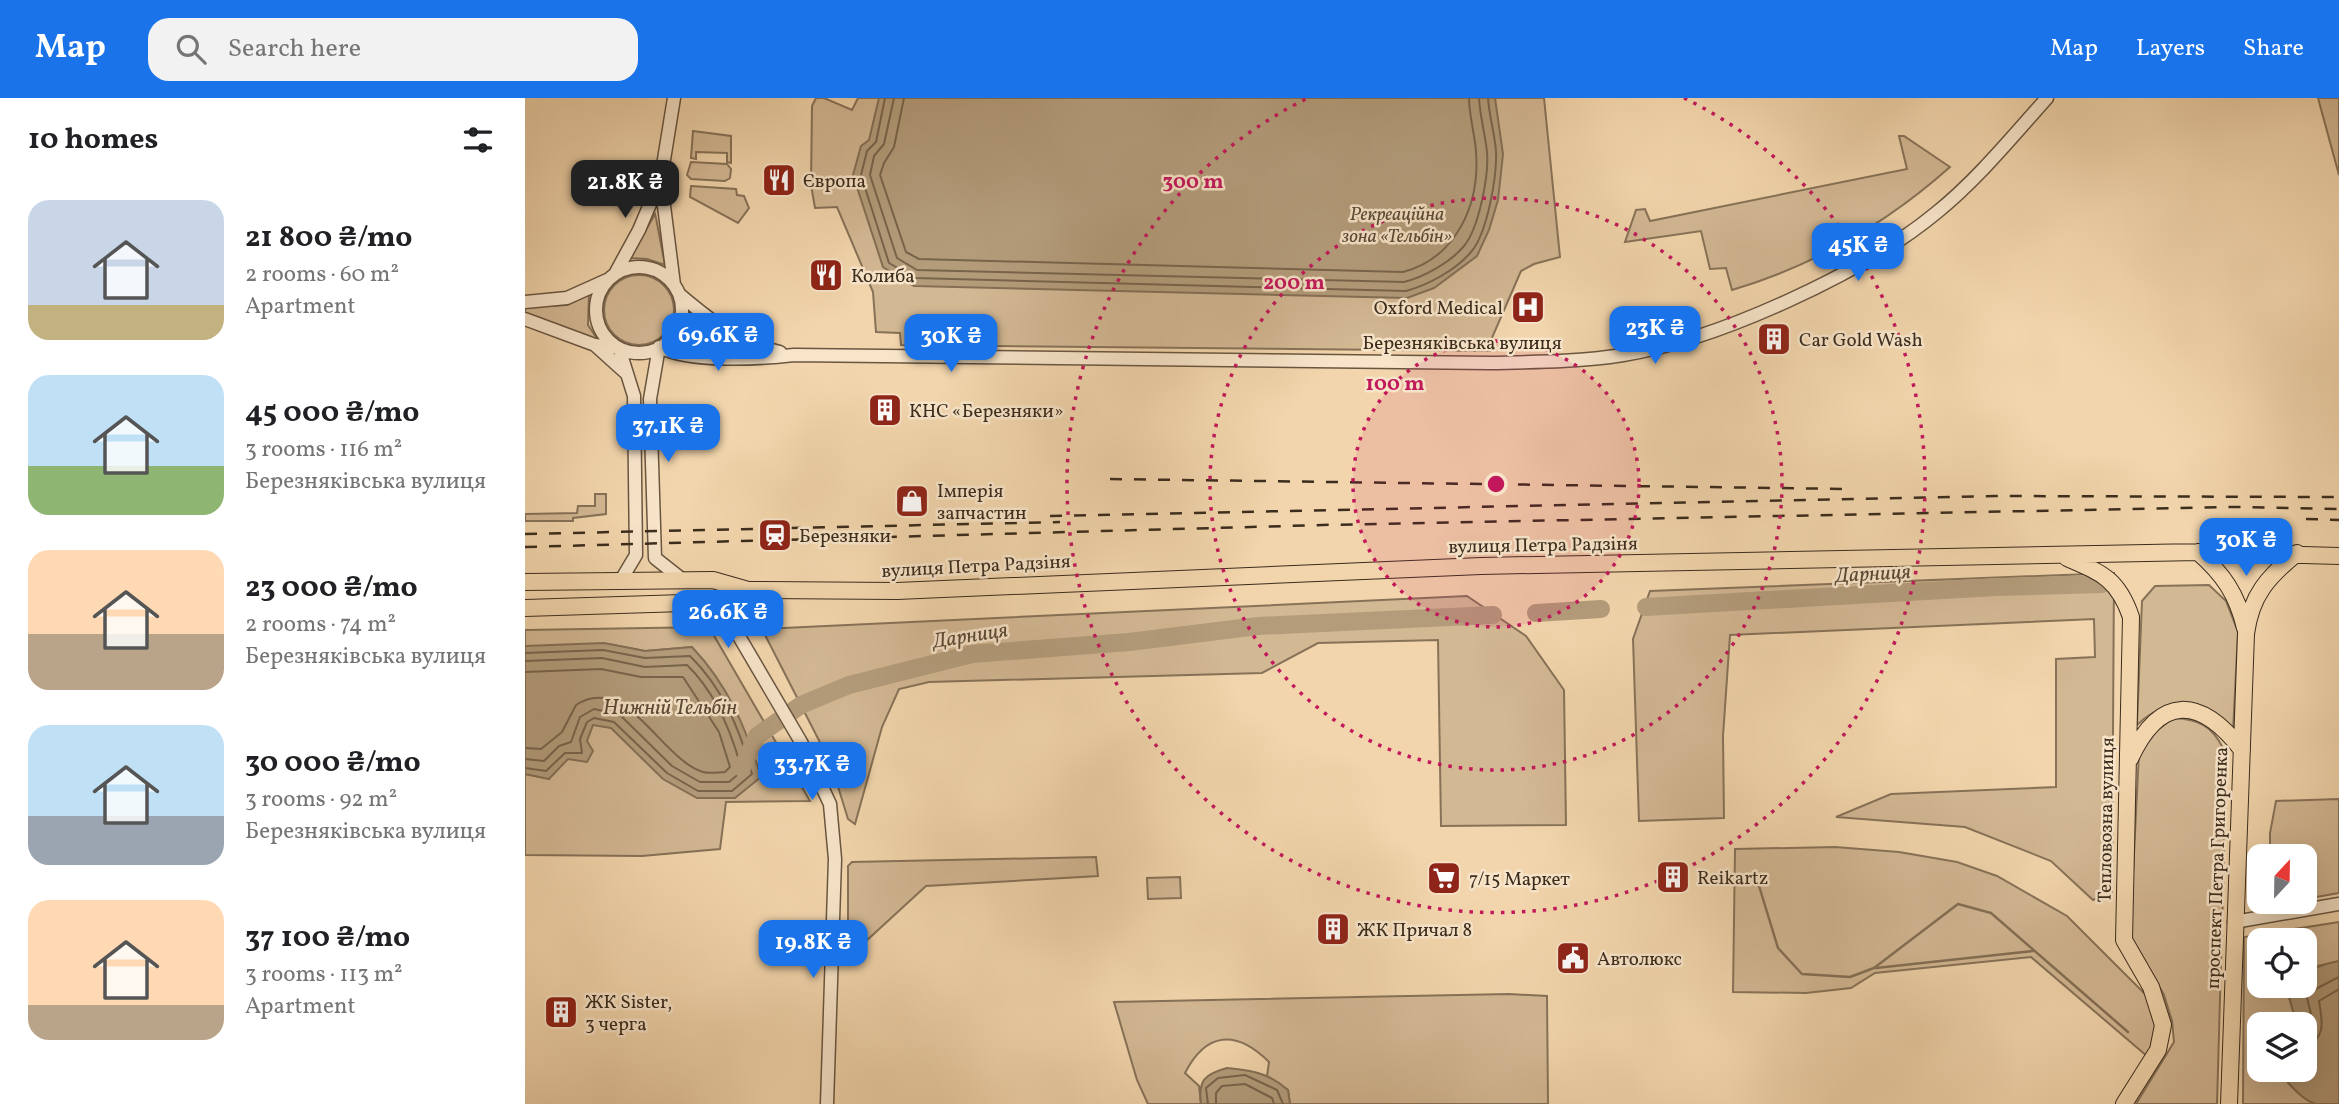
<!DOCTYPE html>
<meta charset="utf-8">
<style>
body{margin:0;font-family:Vollkorn,serif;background:#f2f2f2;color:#202124;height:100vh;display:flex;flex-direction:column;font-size:26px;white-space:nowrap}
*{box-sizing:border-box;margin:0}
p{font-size:23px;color:#757577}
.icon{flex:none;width:38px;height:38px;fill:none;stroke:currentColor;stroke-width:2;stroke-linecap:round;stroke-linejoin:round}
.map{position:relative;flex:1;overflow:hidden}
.drawer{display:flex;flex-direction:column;background:#fff;width:525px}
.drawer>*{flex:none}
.needle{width:46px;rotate:22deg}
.buttons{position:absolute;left:1722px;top:746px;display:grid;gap:14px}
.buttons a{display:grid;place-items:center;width:70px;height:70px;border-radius:14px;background:#fff;box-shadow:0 7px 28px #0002;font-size:35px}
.price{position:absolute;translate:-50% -60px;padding:0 16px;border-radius:14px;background:#1a73e8;color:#fff;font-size:23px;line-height:46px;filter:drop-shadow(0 2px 4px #0008)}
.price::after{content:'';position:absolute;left:50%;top:42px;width:21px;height:16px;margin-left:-10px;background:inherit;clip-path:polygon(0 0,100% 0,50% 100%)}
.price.active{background:#222;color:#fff}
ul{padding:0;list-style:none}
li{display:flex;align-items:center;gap:21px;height:175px;padding:0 28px}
li span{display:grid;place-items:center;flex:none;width:196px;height:140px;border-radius:21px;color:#555}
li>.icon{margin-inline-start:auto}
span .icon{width:84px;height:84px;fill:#fffc;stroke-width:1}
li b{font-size:30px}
h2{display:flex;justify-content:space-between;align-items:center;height:84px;padding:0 28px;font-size:30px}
header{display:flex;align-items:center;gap:42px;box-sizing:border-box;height:98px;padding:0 35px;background:#1a73e8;color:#fff}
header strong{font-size:33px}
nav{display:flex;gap:38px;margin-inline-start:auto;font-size:24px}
.search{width:490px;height:63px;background:#f2f2f2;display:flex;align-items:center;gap:18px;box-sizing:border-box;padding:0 24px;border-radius:21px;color:#757577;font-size:26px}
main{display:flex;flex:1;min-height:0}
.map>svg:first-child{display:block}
</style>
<header>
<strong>Map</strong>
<div class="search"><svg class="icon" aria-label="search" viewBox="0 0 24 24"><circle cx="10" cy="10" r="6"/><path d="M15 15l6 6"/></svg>Search here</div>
<nav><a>Map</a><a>Layers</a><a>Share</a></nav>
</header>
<main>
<section class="drawer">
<h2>10 homes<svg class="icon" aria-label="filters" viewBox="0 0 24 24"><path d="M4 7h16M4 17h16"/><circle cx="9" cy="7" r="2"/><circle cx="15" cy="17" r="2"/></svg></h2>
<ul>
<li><span style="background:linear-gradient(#c9d6e8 75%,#c2b280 0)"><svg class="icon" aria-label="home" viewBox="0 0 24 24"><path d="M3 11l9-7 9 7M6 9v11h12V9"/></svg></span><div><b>21 800 ₴/mo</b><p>2 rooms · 60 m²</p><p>Apartment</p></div></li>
<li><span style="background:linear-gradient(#bfe0f5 65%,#8fb573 0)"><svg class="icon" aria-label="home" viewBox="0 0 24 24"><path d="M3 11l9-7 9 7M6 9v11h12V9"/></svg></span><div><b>45 000 ₴/mo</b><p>3 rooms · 116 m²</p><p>Березняківська вулиця</p></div></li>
<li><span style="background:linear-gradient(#ffd9b3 60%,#b9a48a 0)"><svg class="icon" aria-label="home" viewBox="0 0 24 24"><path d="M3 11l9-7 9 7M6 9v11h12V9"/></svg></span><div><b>23 000 ₴/mo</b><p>2 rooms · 74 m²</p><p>Березняківська вулиця</p></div></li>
<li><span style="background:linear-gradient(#bfe0f5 65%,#9aa5b1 0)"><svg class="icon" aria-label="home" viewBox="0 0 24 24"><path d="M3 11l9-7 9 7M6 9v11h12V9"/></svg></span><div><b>30 000 ₴/mo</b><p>3 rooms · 92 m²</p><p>Березняківська вулиця</p></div></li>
<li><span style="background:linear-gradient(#ffd9b3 75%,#b9a48a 0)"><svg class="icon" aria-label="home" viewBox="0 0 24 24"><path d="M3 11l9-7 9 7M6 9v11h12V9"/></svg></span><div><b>37 100 ₴/mo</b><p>3 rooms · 113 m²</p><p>Apartment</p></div></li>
</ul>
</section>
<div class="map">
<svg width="1814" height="1006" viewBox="0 0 1814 1006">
<rect width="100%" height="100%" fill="#f2d5ac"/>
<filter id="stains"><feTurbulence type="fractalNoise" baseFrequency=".00286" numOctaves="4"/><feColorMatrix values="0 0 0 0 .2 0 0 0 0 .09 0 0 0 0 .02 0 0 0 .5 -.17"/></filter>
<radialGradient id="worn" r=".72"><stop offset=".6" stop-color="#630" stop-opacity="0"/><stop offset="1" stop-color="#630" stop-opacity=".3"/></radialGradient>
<path fill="#d3b894" stroke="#877258" stroke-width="2" fill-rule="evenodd" d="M 291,0 L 299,0 L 327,12 L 333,0 L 1019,0 L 1035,159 L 1009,166 L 996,173 L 966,242 L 966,253 L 376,247 L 375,235 L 351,234 L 348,194 L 312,109 L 290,110 L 286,87 L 287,8 Z
M 1793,0 L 1814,0 L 1814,77 Z
M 168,33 L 206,38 L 206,65 L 202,64 L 202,55 L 171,54 L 171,61 L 166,60 Z
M 1374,38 L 1379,38 L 1425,69 C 1362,125 1288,168 1207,192 L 1201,170 L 1185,171 L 1176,133 L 1100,144 L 1111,112 L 1120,111 L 1125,123 L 1382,71 Z
M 166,64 L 202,66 L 206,71 L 205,80 L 200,83 L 166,81 L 162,77 Z
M 166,88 L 211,91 L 212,97 L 219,98 L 224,110 L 213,125 L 165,99 Z
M 130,116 L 131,120 L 140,167 L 122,161 L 105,160 Z
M79 212a35 35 0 1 1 70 0a35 35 0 1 1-70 0Z
M 64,196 L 63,227 L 73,242 L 0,216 L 0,209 L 42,207 Z
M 165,212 L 195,236 L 236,256 L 158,253 L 153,250 Z
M 70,396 L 81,396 L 81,416 L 48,420 L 48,423 L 0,423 L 0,416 L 52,415 L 53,408 L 70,408 Z
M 1589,475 L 1587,794 L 1568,802 L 1526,763 L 1440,729 L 1311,719 L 1366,696 L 1531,689 L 1531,561 L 1570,559 L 1569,521 L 1205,537 L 1198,638 L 1199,720 L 1114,723 L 1108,541 L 1125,493 Z
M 1684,487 L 1701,503 L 1713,534 L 1708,633 C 1700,626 1692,616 1683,611 C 1660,597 1629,610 1612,627 L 1617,503 L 1630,488 Z
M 942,498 L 1001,538 L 1039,592 L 1041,727 L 916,728 L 913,542 L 793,545 L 737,575 L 404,584 L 374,591 L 357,629 L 330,726 L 323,721 L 306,666 L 237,531 Z
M 184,529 L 285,703 L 201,704 L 195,751 L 117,758 L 0,757 L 0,676 L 24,681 L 0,604 L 0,532 ZM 83,546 L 120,553 L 167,549 L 203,635 Z
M 1649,620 C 1673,621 1687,628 1698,650 L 1699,759 L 1692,1006 L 1611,1006 L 1649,944 L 1647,923 L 1639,897 L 1605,837 L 1614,654 L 1619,641 Z
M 1814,701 L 1814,795 L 1780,801 L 1780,758 L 1745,758 L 1745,735 L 1751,703 Z
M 1310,749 L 1374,754 L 1432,764 L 1472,778 L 1542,818 L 1622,898 L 1632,926 L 1623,959 L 1506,859 L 1350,875 L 1326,890 L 1281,895 L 1208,894 L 1210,751 Z
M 571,759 L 573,778 L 401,788 L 328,855 L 323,856 L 323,768 L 327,764 Z
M 655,779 L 656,800 L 623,801 L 622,780 Z
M 1814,824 L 1814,863 L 1793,868 L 1780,881 L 1780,842 L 1734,842 L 1734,887 L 1767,887 L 1764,899 L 1772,926 L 1734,926 L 1734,971 L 1757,971 C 1759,988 1777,996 1789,1006 L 1718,1006 L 1719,839 Z
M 984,896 L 1022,898 L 1023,1006 L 765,1006 L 763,992 L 742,978 L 744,964 C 711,931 681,934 660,975 L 674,988 L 676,1006 L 623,1006 L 612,982 L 589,904 Z"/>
<path fill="#b49c7b" stroke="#846f55" stroke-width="2" d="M 354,0 L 970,0 L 978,56 L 973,102 L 964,132 L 952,158 L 909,190 L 882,200 L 389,188 L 358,169 L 328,77 L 336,48 L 344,42 Z
M 79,545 L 120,553 L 167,549 C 203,587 221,630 236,679 L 210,700 L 172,700 L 138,681 L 86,630 L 68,627 L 62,643 L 68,653 L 62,664 L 43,661 L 24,681 L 0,676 L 0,548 Z
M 1814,863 L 1814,1006 C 1807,1006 1798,1006 1791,1006 C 1779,1003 1759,984 1757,971 L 1780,971 L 1780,926 L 1772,926 L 1764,899 L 1767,887 L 1780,887 C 1780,870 1800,866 1814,863 Z
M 702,970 C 728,973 742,974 763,992 L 765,1006 L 676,1006 C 673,983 679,976 702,970 Z"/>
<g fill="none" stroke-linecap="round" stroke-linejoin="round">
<path stroke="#78644c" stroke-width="2" d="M 360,0 L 351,44 L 342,53 L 336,77 L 364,165 L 390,180 L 881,193 C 903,187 931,172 946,154 C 962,136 972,79 971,54 C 970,36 964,18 963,0
M 369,0 L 359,46 L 349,58 L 345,77 L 372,160 L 392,172 L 879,184 C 899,179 926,164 939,148 C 954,130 964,77 962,54 C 960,36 955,18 954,0
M 379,0 L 369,49 L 359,65 L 355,77 L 381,154 L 394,161 L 878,174 C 931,160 955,107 951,54 C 950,36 944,18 944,0
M 0,555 L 78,552 L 120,560 L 165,558 C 198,590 215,632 227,676 L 207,693 L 173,693 L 142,675 L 89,624 L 69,620 L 62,624 L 55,641 L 57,655 L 40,655 L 21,673 L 0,670
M 0,563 L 77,560 L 120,569 L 162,567 C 191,595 207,635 217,673 L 204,684 L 175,684 L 147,668 L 95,617 L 69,611 L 55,619 L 46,644 L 34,648 L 19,663 L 0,661
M 0,574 L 76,571 L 116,579 L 158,579 L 194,634 L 205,669 L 200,674 C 194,674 185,676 178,674 C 137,662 101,574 51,607 L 37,634 L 16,651 L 0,650
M 1780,939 L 1788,924 L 1781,896 L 1814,879
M 1780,950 C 1802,939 1797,922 1794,903 L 1814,891
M 683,1006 L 681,990 L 693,980 L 720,977 L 752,992 L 758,1006
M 691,1006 L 691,995 L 697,988 L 720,986 L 747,1000 L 749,1006"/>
<path stroke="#846f55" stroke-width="2.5" d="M 1231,778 L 1253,850 L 1277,876 L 1325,879 L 1349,870 L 1433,806 L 1466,815 L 1603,934
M 1351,870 L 1508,853"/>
<path stroke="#b49c7b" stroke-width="18" d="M 1121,509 L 1471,489 L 1577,486
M 1011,515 L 1076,511
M 217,670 L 232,638 L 276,607 L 324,587 L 447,556 L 604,544 L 733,528 L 968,517"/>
<g stroke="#695641" stroke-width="15">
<path id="minor" d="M 136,84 L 149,187
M71 212a43 43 0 1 1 86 0a43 43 0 1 1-86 0Z
M 90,176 L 114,132 L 136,80 L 149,0
M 154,196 C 186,223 213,245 255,254
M 0,204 L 42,200 L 82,182
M 0,221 L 70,247 L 94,250
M 71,248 L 101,275
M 134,249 C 166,265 233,261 269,257 L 965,265 C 1009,264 1054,264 1098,257 C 1192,242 1337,176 1411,115 C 1452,82 1487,39 1522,0
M 134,249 L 125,301 L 130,460 L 159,483
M 94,250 L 109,298 L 111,457 L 96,482
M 190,504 L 205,523 L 276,644 L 305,706 L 310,761 L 302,1006
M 1709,824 L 1814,806"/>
</g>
<g stroke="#3b2c1d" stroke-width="18">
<path id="major" d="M 1673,454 C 1698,476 1712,496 1720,530
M 1542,460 C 1577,475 1593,481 1606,519 L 1599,842 L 1626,889 L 1638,927 L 1633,952 L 1599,1006
M 0,484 L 188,482 L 223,492 L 372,493 L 956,468 L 1673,454 L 1814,458
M 0,510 L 190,504 L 223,492
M 1605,661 C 1635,596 1675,598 1717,652
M 1704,1006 L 1721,536 C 1726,497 1743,479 1772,455"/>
</g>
<use href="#minor" stroke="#f7e4c9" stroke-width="12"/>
<use href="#major" stroke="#f2d5ac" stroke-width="16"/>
<path stroke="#3b2c1d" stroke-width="2.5" stroke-dasharray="12 12" stroke-linecap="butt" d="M 585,381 L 1325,391
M 525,418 L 1471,398 L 1814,399
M 1781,421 L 1814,422
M 0,436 L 535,424
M 0,449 L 797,427 L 1709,409 L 1814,411"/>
</g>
<circle cx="971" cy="386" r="143" fill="#c2185b" fill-opacity=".12"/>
<g fill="none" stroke="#c2185b" stroke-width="3.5" stroke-dasharray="3.5 7">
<circle cx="971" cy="386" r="143"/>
<circle cx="971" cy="386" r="286"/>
<path d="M1159 0A429 429 0 1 1 783 0"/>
</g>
<defs>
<g id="restaurant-square" transform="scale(1.75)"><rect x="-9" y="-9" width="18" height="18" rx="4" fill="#8f2418" stroke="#f7e4c9"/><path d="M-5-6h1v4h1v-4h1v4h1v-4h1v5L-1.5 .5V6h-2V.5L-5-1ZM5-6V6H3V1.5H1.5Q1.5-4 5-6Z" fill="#fff"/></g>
<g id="hospital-square" transform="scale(1.75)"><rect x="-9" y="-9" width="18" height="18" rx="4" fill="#8f2418" stroke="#f7e4c9"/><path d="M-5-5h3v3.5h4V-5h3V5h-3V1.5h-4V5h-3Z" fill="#fff"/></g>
<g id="building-square" transform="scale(1.75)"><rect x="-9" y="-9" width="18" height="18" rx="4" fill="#8f2418" stroke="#f7e4c9"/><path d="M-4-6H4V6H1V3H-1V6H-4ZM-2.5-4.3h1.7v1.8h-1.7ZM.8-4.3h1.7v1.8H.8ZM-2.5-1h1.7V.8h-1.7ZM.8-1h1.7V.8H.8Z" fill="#fff"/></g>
<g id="shop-square" transform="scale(1.75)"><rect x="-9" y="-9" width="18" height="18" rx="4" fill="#8f2418" stroke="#f7e4c9"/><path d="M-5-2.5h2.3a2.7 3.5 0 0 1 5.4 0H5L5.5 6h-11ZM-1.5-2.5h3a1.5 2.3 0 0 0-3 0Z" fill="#fff"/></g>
<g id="station-square" transform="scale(1.75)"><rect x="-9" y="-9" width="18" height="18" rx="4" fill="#8f2418" stroke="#f7e4c9"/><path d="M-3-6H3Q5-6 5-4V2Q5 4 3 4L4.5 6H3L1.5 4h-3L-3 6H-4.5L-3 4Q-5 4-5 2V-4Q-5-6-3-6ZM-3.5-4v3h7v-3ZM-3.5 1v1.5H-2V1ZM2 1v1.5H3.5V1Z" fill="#fff"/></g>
<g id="supermarket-square" transform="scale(1.75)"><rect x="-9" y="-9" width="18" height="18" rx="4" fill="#8f2418" stroke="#f7e4c9"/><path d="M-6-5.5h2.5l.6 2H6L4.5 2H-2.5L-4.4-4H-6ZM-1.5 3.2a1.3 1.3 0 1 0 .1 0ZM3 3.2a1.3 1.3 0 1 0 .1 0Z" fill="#fff"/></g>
<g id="civic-square" transform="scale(1.75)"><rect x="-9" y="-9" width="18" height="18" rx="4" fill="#8f2418" stroke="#f7e4c9"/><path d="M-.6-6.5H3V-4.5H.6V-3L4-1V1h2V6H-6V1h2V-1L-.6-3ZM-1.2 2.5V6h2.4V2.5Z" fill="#fff"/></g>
</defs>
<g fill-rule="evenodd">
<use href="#restaurant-square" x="254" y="82"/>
<use href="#restaurant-square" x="301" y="177"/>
<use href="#hospital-square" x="1003" y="209"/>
<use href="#building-square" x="1249" y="241"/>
<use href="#building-square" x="360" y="312"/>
<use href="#shop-square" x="387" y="403"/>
<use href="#station-square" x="250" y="437"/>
<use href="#building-square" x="1148" y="779"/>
<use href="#supermarket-square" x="919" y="780"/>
<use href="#building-square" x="808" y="831"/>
<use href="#civic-square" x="1048" y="860"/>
<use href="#building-square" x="36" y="914"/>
</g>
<g text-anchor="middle" stroke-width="5" stroke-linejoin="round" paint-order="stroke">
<g font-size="19" fill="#3b2c1d" stroke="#f7e4c9" text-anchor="start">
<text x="278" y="89">Європа</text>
<text x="326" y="184">Колиба</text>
<text x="978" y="216" text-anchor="end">Oxford Medical</text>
<text x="1274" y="248">Car Gold Wash</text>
<text x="384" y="319">КНС «Березняки»</text>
<text x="412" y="399">Імперія<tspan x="412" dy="22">запчастин</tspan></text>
<text x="274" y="444">Березняки</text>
<text x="1172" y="786">Reikartz</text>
<text x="944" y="787">7/15 Маркет</text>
<text x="832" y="838">ЖК Причал 8</text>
<text x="1072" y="867">Автолюкс</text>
<text x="60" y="910">ЖК Sister,<tspan x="60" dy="22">3 черга</tspan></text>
</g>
<g font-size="19" font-style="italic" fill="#594835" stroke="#f7e4c9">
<text x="872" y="122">Рекреаційна<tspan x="872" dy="22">зона «Тельбін»</tspan></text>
</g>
<g font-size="19" fill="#3b2c1d" stroke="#f7e4c9">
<text x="937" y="251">Березняківська вулиця</text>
<text transform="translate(1018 446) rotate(-1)" y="7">вулиця Петра Радзіня</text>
<text transform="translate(451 467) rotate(-3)" y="7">вулиця Петра Радзіня</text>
<text transform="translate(1580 722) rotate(-89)" y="7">Тепловозна вулиця</text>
<text transform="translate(1691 770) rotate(-88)" y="7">проспект Петра Григоренка</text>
</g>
<g font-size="21" font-style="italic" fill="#594834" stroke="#f7e4c9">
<text transform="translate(1348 475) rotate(-3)" y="7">Дарниця</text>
<text transform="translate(445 537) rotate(-9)" y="7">Дарниця</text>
<text x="145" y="616">Нижній Тельбін</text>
</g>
</g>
<circle cx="971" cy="386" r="10" fill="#c2185b" stroke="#f7e4c9" stroke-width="3.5"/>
<g font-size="21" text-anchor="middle" font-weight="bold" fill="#c2185b" stroke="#f7e4c9" stroke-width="5" stroke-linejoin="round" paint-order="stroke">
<text x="668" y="90">300 m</text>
<text x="769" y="191">200 m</text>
<text x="870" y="292">100 m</text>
</g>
<rect width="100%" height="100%" filter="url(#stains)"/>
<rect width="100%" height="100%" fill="url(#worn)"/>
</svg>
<div class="buttons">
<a><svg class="needle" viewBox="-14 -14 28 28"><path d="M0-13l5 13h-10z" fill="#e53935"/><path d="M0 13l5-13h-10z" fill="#757577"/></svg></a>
<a><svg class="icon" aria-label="locate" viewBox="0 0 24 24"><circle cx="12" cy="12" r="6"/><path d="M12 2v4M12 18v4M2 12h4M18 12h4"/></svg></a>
<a><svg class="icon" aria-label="layers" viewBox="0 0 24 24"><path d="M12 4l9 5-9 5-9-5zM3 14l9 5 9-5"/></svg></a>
</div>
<b class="price active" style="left:100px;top:122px">21.8K ₴</b>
<b class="price" style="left:1333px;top:185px">45K ₴</b>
<b class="price" style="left:1130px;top:268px">23K ₴</b>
<b class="price" style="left:193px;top:275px">69.6K ₴</b>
<b class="price" style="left:426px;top:276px">30K ₴</b>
<b class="price" style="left:143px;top:366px">37.1K ₴</b>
<b class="price" style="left:1721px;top:480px">30K ₴</b>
<b class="price" style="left:203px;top:552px">26.6K ₴</b>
<b class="price" style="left:287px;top:704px">33.7K ₴</b>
<b class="price" style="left:288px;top:882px">19.8K ₴</b>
</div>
</main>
